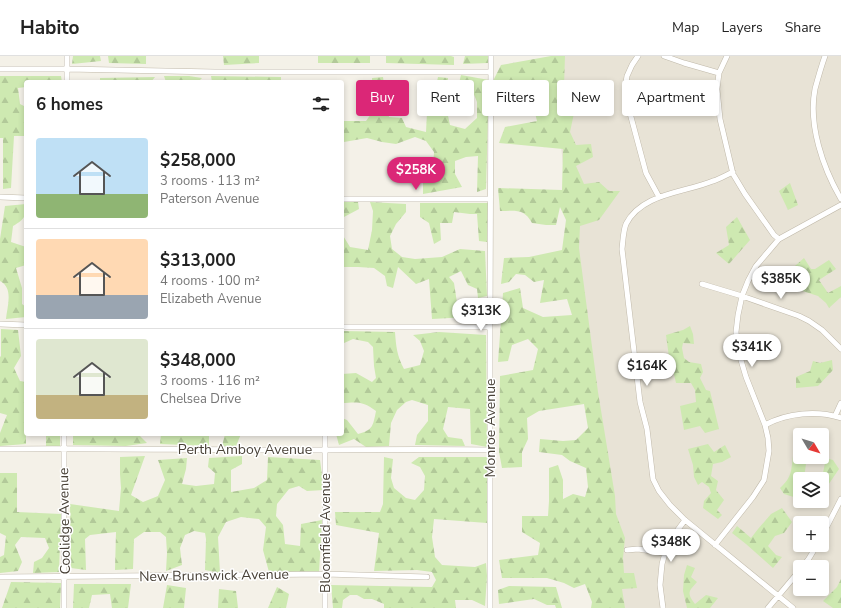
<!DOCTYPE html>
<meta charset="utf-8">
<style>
body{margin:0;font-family:"Nunito Sans",sans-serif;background:#f6f6f6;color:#222;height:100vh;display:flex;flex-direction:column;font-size:15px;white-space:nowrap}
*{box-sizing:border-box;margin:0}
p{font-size:13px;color:#767676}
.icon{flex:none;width:22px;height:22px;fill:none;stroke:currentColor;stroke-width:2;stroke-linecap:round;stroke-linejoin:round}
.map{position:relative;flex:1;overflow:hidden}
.details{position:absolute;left:24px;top:24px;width:320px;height:356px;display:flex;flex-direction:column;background:#fff;border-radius:4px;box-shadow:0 2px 6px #0003}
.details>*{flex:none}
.top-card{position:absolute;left:356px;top:24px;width:380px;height:36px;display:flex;gap:8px}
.needle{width:26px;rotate:128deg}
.controls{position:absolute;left:793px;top:372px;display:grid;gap:8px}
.controls a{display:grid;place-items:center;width:36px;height:36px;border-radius:4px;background:#fff;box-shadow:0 2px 6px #0003;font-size:20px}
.price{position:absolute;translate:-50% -34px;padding:0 9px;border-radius:14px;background:#fff;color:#222;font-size:13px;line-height:26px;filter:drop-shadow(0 1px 2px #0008)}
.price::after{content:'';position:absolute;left:50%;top:24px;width:12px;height:9px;margin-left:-6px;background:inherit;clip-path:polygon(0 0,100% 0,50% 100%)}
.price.selected{background:#db2777;color:#fff}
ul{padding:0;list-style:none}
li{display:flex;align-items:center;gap:12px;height:100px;padding:0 12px}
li+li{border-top:1px solid #e0e0e0}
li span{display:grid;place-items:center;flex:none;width:112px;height:80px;border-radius:4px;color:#555}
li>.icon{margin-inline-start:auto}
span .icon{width:48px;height:48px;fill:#fffc;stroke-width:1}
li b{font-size:17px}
h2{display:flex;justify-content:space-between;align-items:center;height:48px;padding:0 12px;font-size:17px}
.chip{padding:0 14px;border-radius:4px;background:#fff;box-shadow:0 2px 6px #0003;font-size:14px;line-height:36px}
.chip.selected{background:#db2777;color:#fff}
header{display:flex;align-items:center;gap:24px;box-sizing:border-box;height:56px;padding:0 20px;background:#fff;border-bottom:1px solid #e0e0e0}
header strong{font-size:19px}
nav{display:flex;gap:22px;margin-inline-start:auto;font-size:14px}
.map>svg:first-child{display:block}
</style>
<header>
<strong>Habito</strong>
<nav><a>Map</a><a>Layers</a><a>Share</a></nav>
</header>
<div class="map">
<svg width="841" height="552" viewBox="0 0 841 552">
<defs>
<pattern id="forest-firs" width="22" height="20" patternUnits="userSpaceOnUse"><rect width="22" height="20" fill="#cee9b1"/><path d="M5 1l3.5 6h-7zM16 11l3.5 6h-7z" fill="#b2c999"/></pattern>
</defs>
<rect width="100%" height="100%" fill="#f4f1e8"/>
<path fill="#e8e3d6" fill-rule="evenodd" d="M 552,0 L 841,0 L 841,552 L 615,552 L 599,467 ZM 800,379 L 822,379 L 822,401 L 800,401 ZM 800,423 L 822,423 L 822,445 L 800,445 ZM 800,467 L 822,467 L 822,489 L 800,489 ZM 800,511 L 822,511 L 822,533 L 800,533 Z"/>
<path fill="url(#forest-firs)" d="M 73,0 L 100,0 L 101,5 L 72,8 Z
M 108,0 L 146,0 L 146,8 L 109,7 Z
M 223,0 L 259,0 L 259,7 L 224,9 Z
M 318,0 L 370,0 L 370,7 L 318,7 Z
M 386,0 L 451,0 L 454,1 L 454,9 L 386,7 Z
M 465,0 L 488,0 L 488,7 L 463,8 Z
M 551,0 L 565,0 L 564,30 L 579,34 L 570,76 L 576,89 L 591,88 L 593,101 L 576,110 L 584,128 L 599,126 L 609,135 L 620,135 L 599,164 L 580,170 L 579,192 L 598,336 L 615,440 L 616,458 L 625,482 L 623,502 L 624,517 L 634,517 L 637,532 L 622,533 L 625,552 L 591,552 L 592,546 L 585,528 L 574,532 L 564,527 L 547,522 L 502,522 L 499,504 L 538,499 L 540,487 L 522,476 L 522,460 L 548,460 L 549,445 L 549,412 L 558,409 L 563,424 L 563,443 L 573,438 L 585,441 L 588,431 L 586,412 L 570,405 L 562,399 L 539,396 L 540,383 L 563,385 L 576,384 L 588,372 L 584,348 L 539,355 L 527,362 L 528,383 L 522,396 L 522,411 L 502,412 L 499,396 L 500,320 L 533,314 L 538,293 L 528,283 L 512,289 L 508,305 L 498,306 L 503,237 L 520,232 L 523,252 L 543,261 L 572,259 L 567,243 L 540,247 L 544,224 L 534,226 L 525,219 L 516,218 L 509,226 L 501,228 L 504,202 L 529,201 L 562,194 L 566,164 L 560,151 L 556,169 L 546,169 L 532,167 C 524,152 515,155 500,155 L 498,132 L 562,134 L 563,93 L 499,87 L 505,71 L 537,65 L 535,57 L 536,31 L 492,27 L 501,9 Z
M 461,19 L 489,24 L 486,133 L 477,136 L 478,100 L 466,101 L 455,105 L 455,118 L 462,131 L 423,138 L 423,115 L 433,111 L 434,96 L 426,85 L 415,81 L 396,88 L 382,86 L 367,82 L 344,86 L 342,88 L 342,35 L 343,41 L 344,65 L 366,65 L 373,55 L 372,22 L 383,21 L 389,61 L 402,62 L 406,71 L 426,76 L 427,56 L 434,39 L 438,21 L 448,22 L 447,55 L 450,69 L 465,73 L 477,62 L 477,46 L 473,36 L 459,27 Z
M 0,20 L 61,20 L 62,26 L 26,26 L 26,31 L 18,32 L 20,48 L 26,51 L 26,80 L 14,80 L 11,132 L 3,133 L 3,82 L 0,82 Z
M 164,20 L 189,20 L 202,22 L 198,26 L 166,26 Z
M 211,20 L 281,21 L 281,26 L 212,26 Z
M 155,21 L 151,26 L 100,26 L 100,22 Z
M 790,127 L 798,149 L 788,154 L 779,135 Z
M 342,146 L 358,146 L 359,153 L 344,161 L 342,178 L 350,191 L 368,194 L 372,174 L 373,155 L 370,146 L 406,148 L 406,156 L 396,168 L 390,180 L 392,193 L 402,201 L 415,203 L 442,201 L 460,193 L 485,195 L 487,240 L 478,242 L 477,233 L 468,229 L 461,215 L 449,221 L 454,227 L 458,253 L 472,250 L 486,250 L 486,260 L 432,263 L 429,223 L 416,228 L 398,211 L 393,232 L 387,230 L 385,220 L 374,212 L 358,211 L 344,211 L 342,217 Z
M 420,147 L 488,147 L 487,186 L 479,185 L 477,158 L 470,158 L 454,156 L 452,167 L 440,167 L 441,184 L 434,188 L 429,167 L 420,161 Z
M 26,148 C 26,161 24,164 13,170 L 11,186 L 26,191 L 26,209 L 16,212 L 22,232 L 22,248 L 26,251 L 26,261 L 6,263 C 7,251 14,232 0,225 L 0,183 L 5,150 Z
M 737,161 L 750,184 L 729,208 L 716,197 L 729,189 L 726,171 Z
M 804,202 L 811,213 L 815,213 L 829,204 L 836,213 L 819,224 L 828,237 L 841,230 L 841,241 L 829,252 L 826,247 L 818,240 L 781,228 L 787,217 Z
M 690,270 L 693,278 L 694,288 L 683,287 L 682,292 L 684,302 L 689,306 L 701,308 L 703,316 L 700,322 L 706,334 L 710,335 L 719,373 L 705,377 L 700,370 L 684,374 L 680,350 L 696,346 L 695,334 L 691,327 L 676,327 L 673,314 L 669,301 L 666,279 L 683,274 Z
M 1,273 L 18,274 L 21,300 L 14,312 L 20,325 L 26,326 L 26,388 L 0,390 L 0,377 L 7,359 L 0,357 L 0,301 L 1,300 Z
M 342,275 L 395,276 C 396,290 397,300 404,313 L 420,309 L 424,295 L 420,285 L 413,279 L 439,276 L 486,279 L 487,391 L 471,388 L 470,353 L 448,351 L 443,373 L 448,381 L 462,383 L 465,390 L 415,389 L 417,379 L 428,365 L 428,349 L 412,344 L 406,346 L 397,354 L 391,367 L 389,390 L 366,391 L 354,383 L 339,389 L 336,378 L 342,378 L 342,362 L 347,364 L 358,378 C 373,374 373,370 376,355 C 363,345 358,346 342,347 L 342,318 L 356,317 L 372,326 L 376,322 L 374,310 L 373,291 L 368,286 L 353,283 L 342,288 Z
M 832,304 L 833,314 L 818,330 L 796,332 L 796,321 L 810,315 L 813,305 L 820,307 Z
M 46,378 L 60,378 L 60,390 L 46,390 Z
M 73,378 L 106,379 L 106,378 L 138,378 L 147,387 L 126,390 L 73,389 Z
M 161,378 L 209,378 L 209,390 L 160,388 Z
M 225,378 L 241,378 L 236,390 L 222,390 Z
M 708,388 L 714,396 L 725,389 L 731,401 L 722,406 L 713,408 L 711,420 L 718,425 L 716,434 L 724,444 L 717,454 L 722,459 L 718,463 L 703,452 L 704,445 L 711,437 L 709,431 L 702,426 L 698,429 L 694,421 L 693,409 L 688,393 Z
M 145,400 L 131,439 L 143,446 L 158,440 L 165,424 L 158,404 L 187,402 L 186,413 L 182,428 L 196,430 L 214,428 L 215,417 L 208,411 L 209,402 L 242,400 L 242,408 L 231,414 L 231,436 L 254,432 L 267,424 L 268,401 L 320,404 L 324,434 L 307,435 L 299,430 L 289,433 L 277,448 L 276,460 L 283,469 L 285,488 L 300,490 L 301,468 L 322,464 L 319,517 L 269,516 L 263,494 L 266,471 L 259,463 L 241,461 L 226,466 L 218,481 L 220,517 L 205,514 L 206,483 L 205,477 L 194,475 L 185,479 L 180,492 L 182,509 L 166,515 L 167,497 L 166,481 L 160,476 L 144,476 L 134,483 L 133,513 L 115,514 L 116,476 L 90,479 L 85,483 L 86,514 L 71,512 L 70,448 L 119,455 L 121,432 L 120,418 L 120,401 Z
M 793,400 L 807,401 L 804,422 L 822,422 L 826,402 L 833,404 L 839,413 L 822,438 L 822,423 L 800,423 L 800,443 L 784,438 L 780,432 C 792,421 791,415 793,400 Z
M 384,401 L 393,403 L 391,422 L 394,432 L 406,442 L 415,444 L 424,434 L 425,420 L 420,411 L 411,407 L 419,401 L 488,401 L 487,467 L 434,463 L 432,481 L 435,501 L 442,509 L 475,511 L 486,507 L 487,520 L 485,550 L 472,544 L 455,544 L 456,552 L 384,552 L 384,548 L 372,543 L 364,543 L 357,539 L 350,539 L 343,544 L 342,552 L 333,552 L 331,529 L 432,531 L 436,524 L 432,516 L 417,514 L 374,515 L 379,477 L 336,469 L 335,456 L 380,456 L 383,448 Z
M 0,417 L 17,417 L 17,456 L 61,458 L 59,516 L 33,517 L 34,506 L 42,502 L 49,492 L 45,482 L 21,481 L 15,489 L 22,506 L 18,515 L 0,517 L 0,501 L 4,499 L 6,480 L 0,477 Z
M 782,452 L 792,466 L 784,477 L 775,480 L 768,490 L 776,499 L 782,501 L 773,512 L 746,488 L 732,477 L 737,470 L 751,482 L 758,473 L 771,458 Z
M 687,509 L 695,512 L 691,521 L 697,526 C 688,536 687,537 695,548 L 706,539 L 718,542 L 710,552 L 687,552 L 683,535 L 684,519 Z
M 841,523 L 841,552 L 833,552 L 823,545 L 837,531 Z
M 11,526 L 61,527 L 60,552 L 2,552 Z
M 74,528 L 131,528 L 128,552 L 112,552 L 110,538 L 92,539 L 89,552 L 73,552 Z
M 167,529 L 186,532 L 184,552 L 163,552 Z
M 509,530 L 556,531 L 562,552 L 556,552 L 555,549 L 547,549 L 534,543 L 499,548 L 498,534 Z
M 277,531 L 289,538 L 286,552 L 268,552 Z
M 219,533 L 236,535 L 238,552 L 218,552 Z"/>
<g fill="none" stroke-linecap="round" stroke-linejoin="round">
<g stroke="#c0b9aa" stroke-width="6">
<path id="minor" d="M 638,0 L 632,9 L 627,20 L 625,33 L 627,46 L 646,117 L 659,141
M 664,0 L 684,7 L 719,17
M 727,0 L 719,17 L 717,33 L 720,63 L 733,118 L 745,138 L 774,179 L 779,183
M 825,0 C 821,11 818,22 815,33 C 808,69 823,112 841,143
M 0,13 L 67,13 L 215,16 L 491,16
M 67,26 L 67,0
M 733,116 C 726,119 720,123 713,125 C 684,137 642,137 626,168 C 623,176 623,185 622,193 L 640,346 L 647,373 L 653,423 L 659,435 L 670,449 L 685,464 L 793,552
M 0,141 L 26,142
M 342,143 L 490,143
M 702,228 L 742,240 L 799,260 L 809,265 L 822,274 L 841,293
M 0,268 L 26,269
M 342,271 L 490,271
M 835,360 L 841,347
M 765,369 C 787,357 817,354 841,362
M 64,378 L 64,552
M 0,393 C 95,392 190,394 285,394 C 353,394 422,393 490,394
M 822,480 L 841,443
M 715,489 L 753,441 L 764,424 L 769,395 L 768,382 L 765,369 L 746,321 L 738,294 L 736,276 L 738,259 L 742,240 L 748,225 L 756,210 L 779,183 L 841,149
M 627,494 L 638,493 L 665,497
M 802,511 L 808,504 L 817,489
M 0,521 L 325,518 L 427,521
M 325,552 L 325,378
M 490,552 L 490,271 L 491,0
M 663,552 L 660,529 L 662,508 L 665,497 L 671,483 L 685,464
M 768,552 L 800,514"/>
</g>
<use href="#minor" stroke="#fff" stroke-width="5"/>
</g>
<g text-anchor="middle" stroke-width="3" stroke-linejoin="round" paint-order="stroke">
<g font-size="14" fill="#484137" stroke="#fff">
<text transform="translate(490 372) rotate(-90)" y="5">Monroe Avenue</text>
<text x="245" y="398">Perth Amboy Avenue</text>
<text transform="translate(64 465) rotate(-91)" y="5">Coolidge Avenue</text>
<text transform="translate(325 477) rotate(-90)" y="5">Bloomfield Avenue</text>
<text transform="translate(214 519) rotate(-1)" y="5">New Brunswick Avenue</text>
</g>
</g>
</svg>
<div class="controls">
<a><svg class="needle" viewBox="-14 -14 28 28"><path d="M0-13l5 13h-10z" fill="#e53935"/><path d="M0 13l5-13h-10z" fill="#767676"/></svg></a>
<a><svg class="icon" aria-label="layers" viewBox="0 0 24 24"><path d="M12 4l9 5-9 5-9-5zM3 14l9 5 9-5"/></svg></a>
<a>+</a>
<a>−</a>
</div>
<b class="price selected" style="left:416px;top:135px">$258K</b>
<b class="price" style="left:781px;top:244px">$385K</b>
<b class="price" style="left:481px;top:276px">$313K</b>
<b class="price" style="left:752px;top:312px">$341K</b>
<b class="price" style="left:647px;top:331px">$164K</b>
<b class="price" style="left:671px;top:507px">$348K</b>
<div class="top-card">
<a class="chip selected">Buy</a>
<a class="chip">Rent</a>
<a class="chip">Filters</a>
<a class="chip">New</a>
<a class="chip">Apartment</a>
</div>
<section class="details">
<h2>6 homes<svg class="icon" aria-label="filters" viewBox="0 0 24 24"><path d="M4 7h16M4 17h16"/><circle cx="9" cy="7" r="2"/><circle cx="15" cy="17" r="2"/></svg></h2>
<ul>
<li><span style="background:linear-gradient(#bfe0f5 70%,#8fb573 0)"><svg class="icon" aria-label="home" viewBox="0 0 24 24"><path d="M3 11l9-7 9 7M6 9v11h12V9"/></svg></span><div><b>$258,000</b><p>3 rooms · 113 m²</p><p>Paterson Avenue</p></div></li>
<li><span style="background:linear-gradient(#ffd9b3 70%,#9aa5b1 0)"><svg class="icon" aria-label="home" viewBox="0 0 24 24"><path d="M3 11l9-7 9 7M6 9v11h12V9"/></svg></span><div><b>$313,000</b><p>4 rooms · 100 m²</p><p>Elizabeth Avenue</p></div></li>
<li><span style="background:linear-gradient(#dfe7d0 70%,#c2b280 0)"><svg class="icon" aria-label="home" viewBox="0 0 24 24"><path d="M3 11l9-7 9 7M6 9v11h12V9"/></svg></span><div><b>$348,000</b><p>3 rooms · 116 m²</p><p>Chelsea Drive</p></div></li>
</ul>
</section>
</div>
